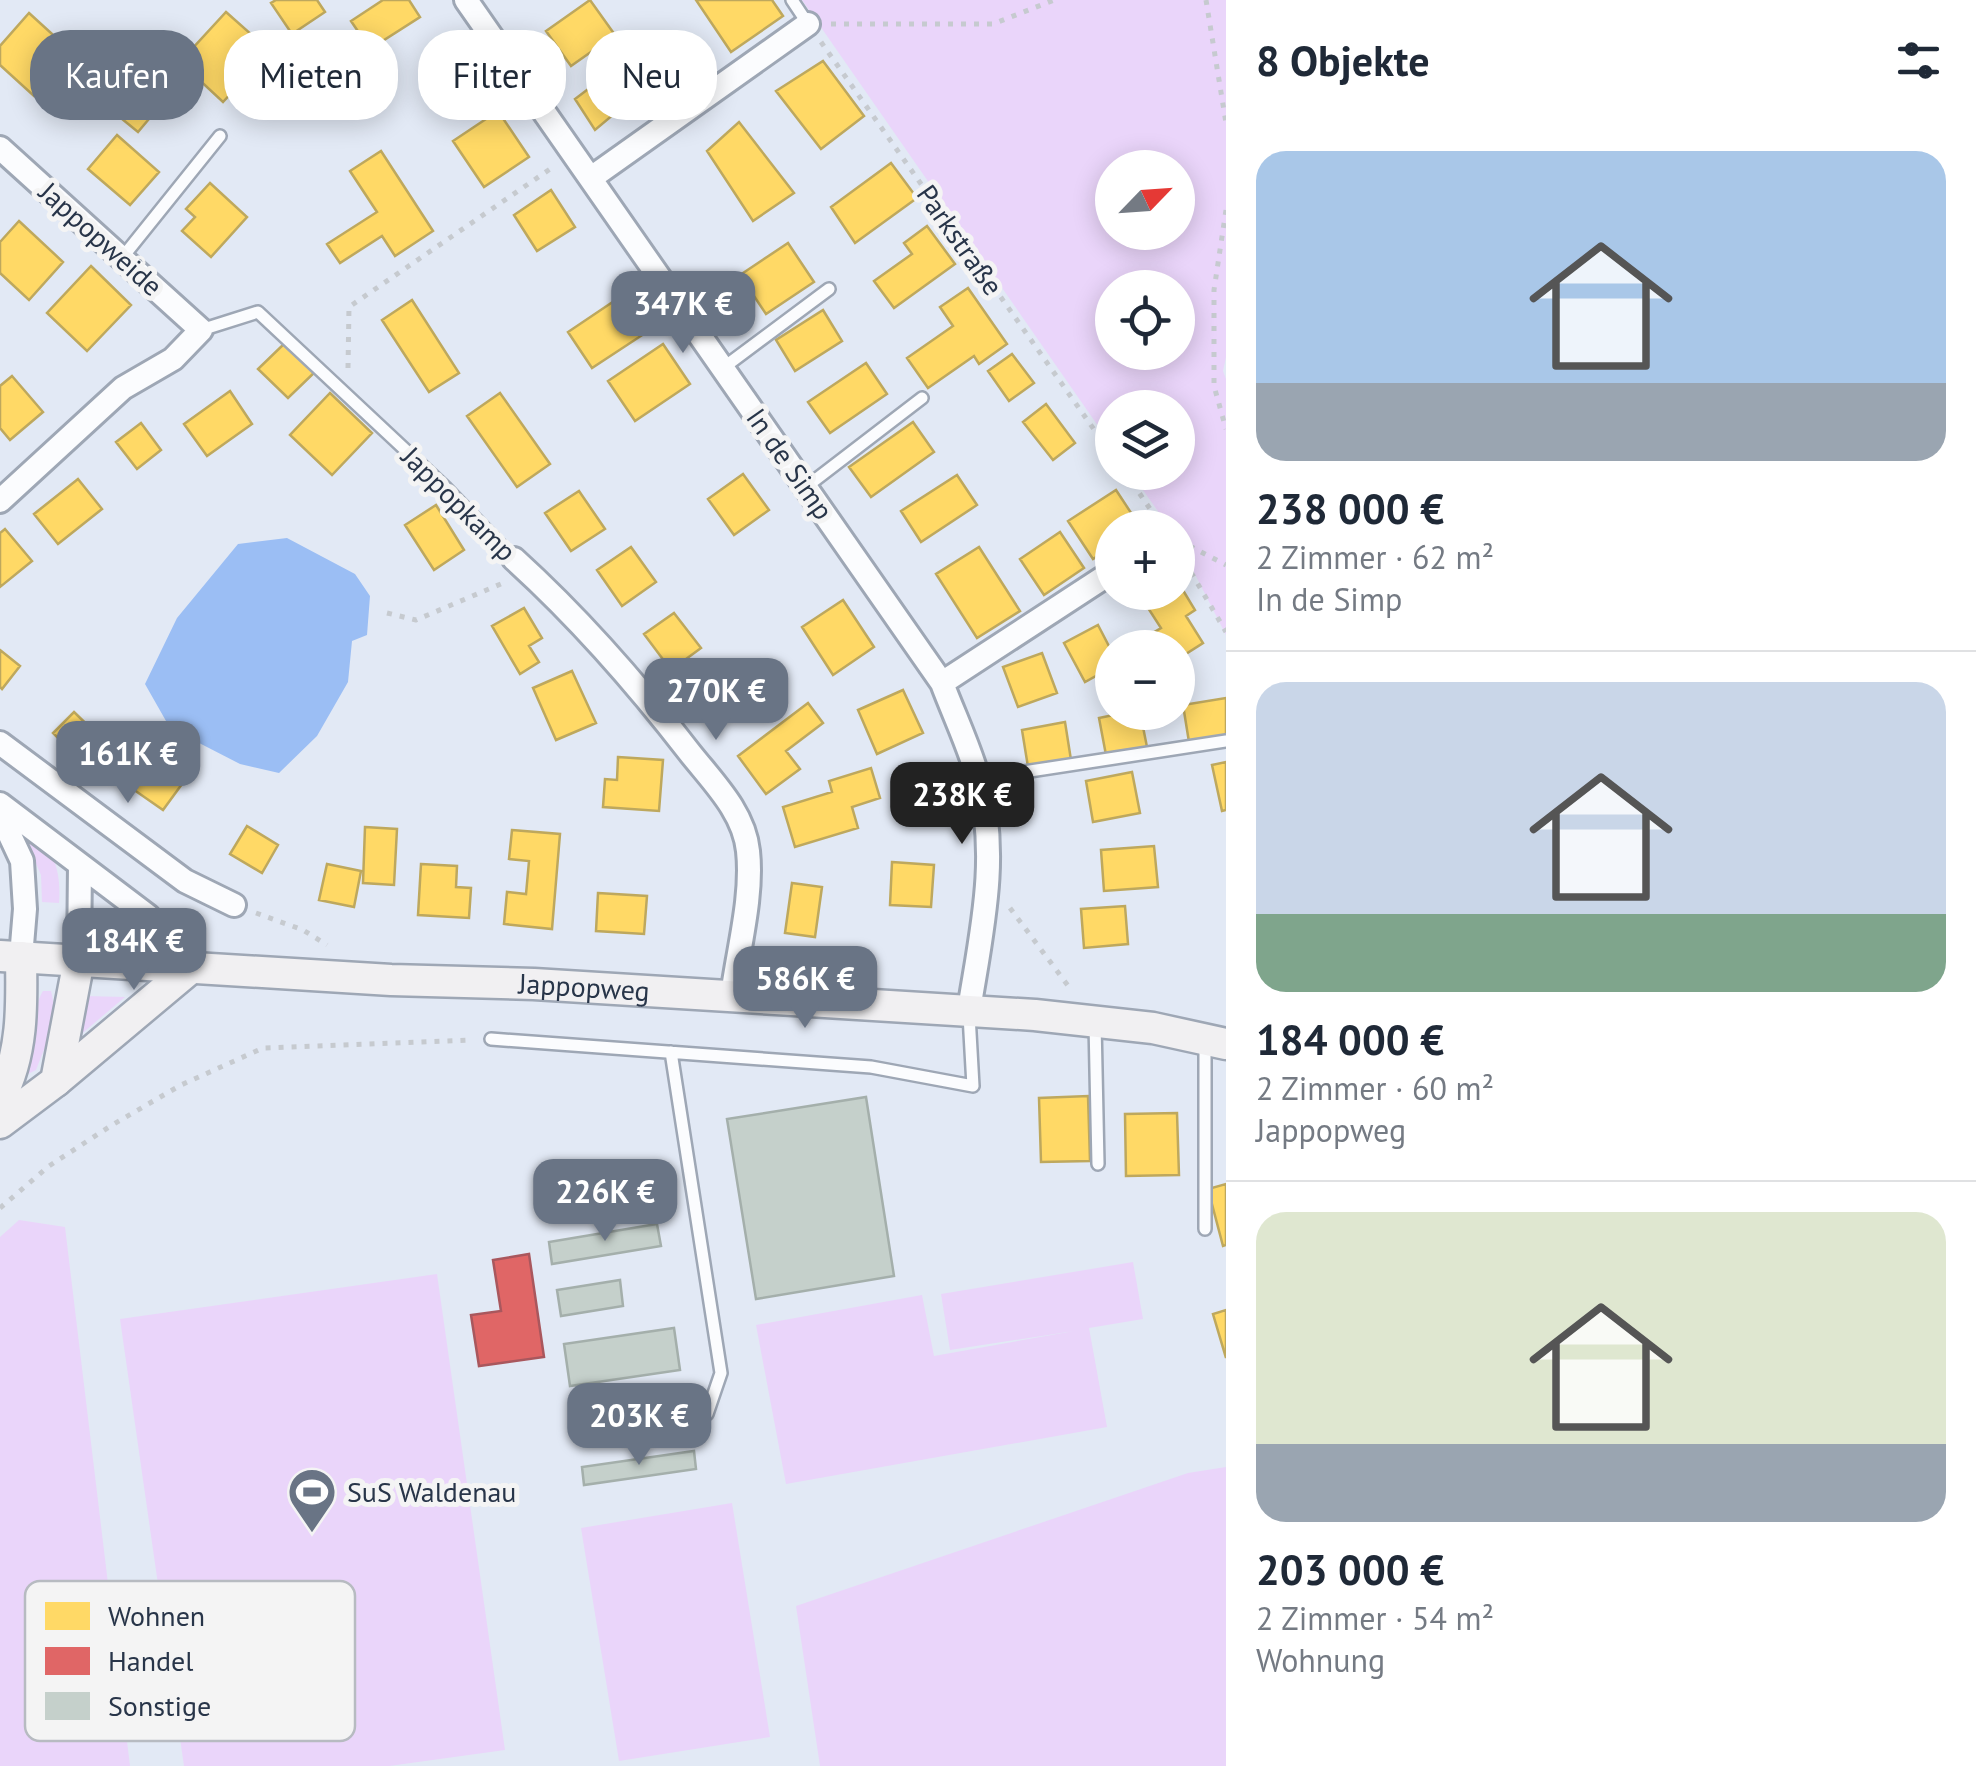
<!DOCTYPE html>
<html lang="de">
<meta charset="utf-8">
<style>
body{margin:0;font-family:"PT Sans",sans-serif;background:#f2f2f3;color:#1f2937;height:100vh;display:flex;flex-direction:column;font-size:38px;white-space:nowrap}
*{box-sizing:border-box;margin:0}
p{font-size:32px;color:#747a83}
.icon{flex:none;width:55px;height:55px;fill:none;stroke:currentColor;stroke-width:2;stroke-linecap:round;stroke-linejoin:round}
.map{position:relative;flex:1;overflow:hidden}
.panel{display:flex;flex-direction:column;background:#fff;width:750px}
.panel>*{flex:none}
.top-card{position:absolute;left:30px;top:30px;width:950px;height:90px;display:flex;gap:20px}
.needle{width:65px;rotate:65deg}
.fabs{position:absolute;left:1095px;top:150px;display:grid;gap:20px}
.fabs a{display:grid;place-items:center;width:100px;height:100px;border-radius:50%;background:#fff;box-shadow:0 5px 25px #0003;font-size:50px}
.price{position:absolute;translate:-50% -85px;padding:0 22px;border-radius:20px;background:#697485;color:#fff;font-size:32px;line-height:65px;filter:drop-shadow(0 2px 5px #0008)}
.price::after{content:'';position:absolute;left:50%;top:60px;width:30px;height:22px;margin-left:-15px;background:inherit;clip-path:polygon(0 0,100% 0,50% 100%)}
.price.current{background:#222;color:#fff}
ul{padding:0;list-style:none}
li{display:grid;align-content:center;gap:20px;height:530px;padding:0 30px}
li+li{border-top:2px solid #e0e1e3}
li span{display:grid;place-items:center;height:310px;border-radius:30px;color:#555}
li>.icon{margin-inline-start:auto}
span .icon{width:180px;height:180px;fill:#fffc;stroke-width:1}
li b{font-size:42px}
h2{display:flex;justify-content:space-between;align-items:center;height:120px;padding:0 30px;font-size:42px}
.tag{padding:0 35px;border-radius:40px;background:#fff;box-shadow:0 5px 25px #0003;font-size:35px;line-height:90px}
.tag.current{background:#697485;color:#fff}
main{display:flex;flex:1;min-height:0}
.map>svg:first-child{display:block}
</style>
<main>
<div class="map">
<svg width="1226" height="1766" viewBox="0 0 1226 1766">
<rect width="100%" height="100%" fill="#e2e9f5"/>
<path fill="#ead5fa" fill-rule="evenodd" d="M 802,0 L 1226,0 L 1226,357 L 1223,371 L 1226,379 L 1226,635 L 1178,541 L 1178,528 L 1169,527 L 1131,473 L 1178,472 L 1178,408 L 1112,408 L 1112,446 ZM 1112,168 L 1178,168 L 1178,232 L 1112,232 ZM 1112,288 L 1178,288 L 1178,352 L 1112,352 Z
M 25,838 C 57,843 61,877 59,903 L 42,902 L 41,875 Z
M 87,916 L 139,917 L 139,929 L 87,928 Z
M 43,991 L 51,991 C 59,1019 46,1044 36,1070 L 28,1074 L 26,1069 C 32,1047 32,1008 43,991 Z
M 84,996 L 125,997 L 79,1036 Z
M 19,1220 L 65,1227 L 130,1766 L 0,1766 L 0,1237 Z
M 1133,1262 L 1143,1319 L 1089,1328 L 1107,1427 L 786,1484 L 756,1325 L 922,1295 L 934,1356 L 1074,1331 L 950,1350 L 941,1294 Z
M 437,1274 L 505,1750 L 389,1766 L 184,1766 L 120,1319 Z
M 1226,1467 L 1226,1766 L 820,1766 L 796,1606 L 1188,1473 Z
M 732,1503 L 770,1737 L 619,1761 L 581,1528 Z"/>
<path fill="#9bbef4" d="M 287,538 L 355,574 L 370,596 L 367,635 L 352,641 L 348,682 L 317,736 L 279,773 L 240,764 L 170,728 L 145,684 L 177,618 L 238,544 Z"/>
<path fill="#ffd966" stroke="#bea85d" stroke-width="2.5" d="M 276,0 L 317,0 L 325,12 L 292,34 L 271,3 Z
M 383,0 L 409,0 L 420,17 L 370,49 L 351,21 Z
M 590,0 L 615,35 L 571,66 L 546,31 Z
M 696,0 L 772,0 L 783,16 L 731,52 Z
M 226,12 L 270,51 L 223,102 L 180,62 Z
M 29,13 L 73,53 L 34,96 L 0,65 L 0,46 Z
M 641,49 L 670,91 L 638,114 L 627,103 L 595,130 L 575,99 Z
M 823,61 L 864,116 L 821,149 L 776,91 Z
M 131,73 L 164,101 L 138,132 L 105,105 Z
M 498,111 L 529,157 L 484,187 L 453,141 Z
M 739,122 L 794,193 L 753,221 L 707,151 Z
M 117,135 L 159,172 L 130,205 L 88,169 Z
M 381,151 L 433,231 L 395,256 L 382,236 L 340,263 L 327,244 L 377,212 L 350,171 Z
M 891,163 L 917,198 L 855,243 L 831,207 Z
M 210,183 L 247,217 L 211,257 L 182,231 L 195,217 L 186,209 Z
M 551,190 L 575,227 L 537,251 L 514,215 Z
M 19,221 L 63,262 L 29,300 L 0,273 L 0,242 Z
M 927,226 L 955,264 L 894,308 L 874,281 L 912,254 L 904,243 Z
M 788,243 L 814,282 L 766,314 L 740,275 Z
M 91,266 L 131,305 L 87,351 L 47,313 Z
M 968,288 L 1007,344 L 979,364 L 974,356 L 928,388 L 907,358 L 953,326 L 940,307 Z
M 629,291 L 653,328 L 592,368 L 568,332 Z
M 412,300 L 459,373 L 429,392 L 382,320 Z
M 823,310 L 842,341 L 795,371 L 776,340 Z
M 287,341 L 317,370 L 288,398 L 258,369 Z
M 663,344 L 690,384 L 635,421 L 608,381 Z
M 1012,354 L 1034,383 L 1009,401 L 988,371 Z
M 866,363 L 887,394 L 830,433 L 808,402 Z
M 12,376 L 43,412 L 10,440 L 0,428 L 0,386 Z
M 230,391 L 252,424 L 207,456 L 184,424 Z
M 330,393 L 372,433 L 332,475 L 290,435 Z
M 500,393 L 550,464 L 517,487 L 467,416 Z
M 1046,404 L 1075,443 L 1053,460 L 1023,422 Z
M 913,422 L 934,452 L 871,497 L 849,467 Z
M 141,423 L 161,450 L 137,469 L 116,442 Z
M 743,474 L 769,510 L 734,535 L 708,499 Z
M 957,475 L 977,505 L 921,542 L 901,511 Z
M 78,479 L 102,509 L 58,544 L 34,514 Z
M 1116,490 L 1141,528 L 1112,528 L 1112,547 L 1093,559 L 1068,521 Z
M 579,491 L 605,529 L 571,551 L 545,513 Z
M 436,505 L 464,550 L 434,570 L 405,525 Z
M 5,529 L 32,561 L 0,587 L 0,533 Z
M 1060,532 L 1084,568 L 1044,595 L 1020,559 Z
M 631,547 L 656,582 L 622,606 L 597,570 Z
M 979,547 L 1020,611 L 977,638 L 936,574 Z
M 1178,582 L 1195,610 L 1186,616 L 1203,643 L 1178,659 L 1178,648 L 1152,648 L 1146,637 L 1161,628 L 1141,597 L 1148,592 L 1178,592 Z
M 843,600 L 874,647 L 833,675 L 802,627 Z
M 524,608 L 542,638 L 529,646 L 539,662 L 520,674 L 492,626 Z
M 674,613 L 701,648 L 671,670 L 644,634 Z
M 1098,625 L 1112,652 L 1112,667 L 1085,682 L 1064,643 Z
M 0,650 L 20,666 L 2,689 L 0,687 Z
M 1042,653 L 1057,693 L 1018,707 L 1003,667 Z
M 721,670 L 747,706 L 713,731 L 687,695 Z
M 572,671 L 596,723 L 556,740 L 533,688 Z
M 903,690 L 923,733 L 877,754 L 858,710 Z
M 1226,698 L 1226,736 L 1189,742 L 1183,705 Z
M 808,703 L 823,723 L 786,751 L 800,769 L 766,794 L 738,756 Z
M 74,712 L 104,741 L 83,763 L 53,733 Z
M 1128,712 L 1140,712 L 1147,747 L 1106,755 L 1099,718 Z
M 1065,722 L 1071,760 L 1028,767 L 1022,730 Z
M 618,757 L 663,760 L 659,811 L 603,807 L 605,779 L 617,780 Z
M 145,759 L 182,784 L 163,810 L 127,785 Z
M 1226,762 L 1226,810 L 1222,811 L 1212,765 Z
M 871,768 L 880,798 L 852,807 L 858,828 L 795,847 L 783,807 L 832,792 L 829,781 Z
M 1132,772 L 1140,813 L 1093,822 L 1086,781 Z
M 247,826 L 278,845 L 262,873 L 230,854 Z
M 365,827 L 397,829 L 394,885 L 363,883 Z
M 512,830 L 560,834 L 552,929 L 504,924 L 507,892 L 526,894 L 529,861 L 509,859 Z
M 1154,846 L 1158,887 L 1104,891 L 1101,850 Z
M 892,862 L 934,865 L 931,907 L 890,905 Z
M 327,864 L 361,871 L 354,907 L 319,900 Z
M 421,864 L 457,866 L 456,887 L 471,888 L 469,918 L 418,915 Z
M 792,883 L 822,887 L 815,937 L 785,933 Z
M 598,893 L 647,896 L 644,934 L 596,931 Z
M 1125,906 L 1128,944 L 1084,948 L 1081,909 Z
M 1088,1096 L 1090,1161 L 1041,1162 L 1039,1098 Z
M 1177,1113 L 1179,1175 L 1126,1176 L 1125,1114 Z
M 1226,1184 L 1226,1245 L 1223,1246 L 1208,1189 Z
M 1226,1310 L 1226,1358 L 1213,1314 Z"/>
<path fill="#e06666" stroke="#a9575d" stroke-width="2.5" d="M 529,1254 L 544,1357 L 479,1366 L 471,1315 L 501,1311 L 493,1260 Z"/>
<path fill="#c5d0cb" stroke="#a4afab" stroke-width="2.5" d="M 866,1097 L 894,1276 L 756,1299 L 727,1119 Z
M 657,1224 L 661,1246 L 552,1264 L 549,1242 Z
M 620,1280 L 623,1306 L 561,1316 L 557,1290 Z
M 674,1328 L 680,1370 L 570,1386 L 564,1344 Z
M 638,1405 L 641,1429 L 577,1438 L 574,1414 Z
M 694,1451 L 696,1469 L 584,1485 L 582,1467 Z"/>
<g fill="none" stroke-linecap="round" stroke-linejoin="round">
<g stroke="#9ea7b5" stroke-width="16">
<path id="lane" d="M 792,0 L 808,24
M 122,258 L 220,136
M 201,330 L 258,312 L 445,487 L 514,559
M 723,368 L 829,289
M 806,487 L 922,398
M 978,779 L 1226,741
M 1095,1023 L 1098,1164
M 491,1039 L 871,1067 L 973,1086 L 969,1015
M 671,1052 L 721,1373 L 707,1414
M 1205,1229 L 1205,1044"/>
</g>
<g stroke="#9ea7b5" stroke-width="28">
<path id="street" d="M 466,0 L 942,683 C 954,715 969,746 978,778 C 1000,855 981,934 969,1010
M 0,148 L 201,330 L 173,359 L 123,388 L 0,501
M 591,178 L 808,24
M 514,559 C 579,618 636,683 690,753 C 713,782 744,812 748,851 C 753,897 738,950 732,996
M 942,683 L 1112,572
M 0,743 L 185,881 L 234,905
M 0,804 L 148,916 L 192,967
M 0,814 L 22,861 L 25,909 L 21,957
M 79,960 L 80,865"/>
</g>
<g stroke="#9ea7b5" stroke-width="35">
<g id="secondary">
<path id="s1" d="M 0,956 L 391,980 L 534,984 L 1035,1015 L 1153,1028 L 1226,1044"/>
<path d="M 56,1081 L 192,967"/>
<path d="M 0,1098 C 23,1055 22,1005 21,957"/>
<path d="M 0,1123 L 56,1081 L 79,960"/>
</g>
</g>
<path stroke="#c6cacf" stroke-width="5" stroke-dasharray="5 8" stroke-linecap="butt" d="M 1206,0 L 1226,123
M 831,24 L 993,24 L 1054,0
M 821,42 L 1112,455
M 1226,210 L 1214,290 L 1214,386 L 1226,429
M 348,368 L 349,307 L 553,167
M 1125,472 L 1163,528
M 1178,540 L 1226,565
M 1178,550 L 1226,632
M 387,613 L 416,620 L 503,583
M 1010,908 L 1072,991
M 256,913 L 303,930 L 327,945
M 0,1208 L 49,1166 L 112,1125 L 181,1085 L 263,1048 L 473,1040"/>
<use href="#lane" stroke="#fbfcfe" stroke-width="11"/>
<use href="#street" stroke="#fbfcfe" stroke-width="22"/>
<use href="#secondary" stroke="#f1f0f2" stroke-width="30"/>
</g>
<defs>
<g id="stadium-pin" transform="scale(2.5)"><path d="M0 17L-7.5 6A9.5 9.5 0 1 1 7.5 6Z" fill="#697485" stroke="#f4f4f4"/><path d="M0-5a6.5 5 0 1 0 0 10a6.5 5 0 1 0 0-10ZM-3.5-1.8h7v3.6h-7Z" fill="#fff"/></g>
</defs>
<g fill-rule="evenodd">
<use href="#stadium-pin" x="312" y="1492"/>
</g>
<g text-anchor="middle" stroke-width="10" stroke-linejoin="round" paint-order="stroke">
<g font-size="28" fill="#283549" stroke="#f4f4f4">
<text transform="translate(101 239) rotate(42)" y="10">Jappopweide</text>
<text transform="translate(960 240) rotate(55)" y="10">Parkstraße</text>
<text transform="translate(790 464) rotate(55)" y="10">In de Simp</text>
<text transform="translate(459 504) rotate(45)" y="10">Jappopkamp</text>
<text dy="10" stroke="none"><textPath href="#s1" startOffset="585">Jappopweg</textPath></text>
</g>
<g font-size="28" fill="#283549" stroke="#f4f4f4" text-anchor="start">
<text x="347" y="1502">SuS Waldenau</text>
</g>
</g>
<rect x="25" y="1581" width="330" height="160" rx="15" fill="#f4f4f4" stroke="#b7bbc1" stroke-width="2.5"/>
<rect x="45" y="1602" width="45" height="28" fill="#ffd966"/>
<rect x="45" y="1647" width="45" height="28" fill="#e06666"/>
<rect x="45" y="1692" width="45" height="28" fill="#c5d0cb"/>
<g font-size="28" fill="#283549">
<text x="108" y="1626">Wohnen</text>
<text x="108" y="1671">Handel</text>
<text x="108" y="1716">Sonstige</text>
</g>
</svg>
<div class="fabs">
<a><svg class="needle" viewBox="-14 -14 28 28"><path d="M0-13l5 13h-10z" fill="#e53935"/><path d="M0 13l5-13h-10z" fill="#747a83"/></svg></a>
<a><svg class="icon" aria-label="locate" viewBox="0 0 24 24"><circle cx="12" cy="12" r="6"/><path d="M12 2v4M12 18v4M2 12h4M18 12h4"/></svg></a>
<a><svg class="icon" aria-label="layers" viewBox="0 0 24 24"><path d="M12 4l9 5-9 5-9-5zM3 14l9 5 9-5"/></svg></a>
<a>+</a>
<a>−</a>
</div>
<b class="price" style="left:683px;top:356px">347K €</b>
<b class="price" style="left:716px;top:743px">270K €</b>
<b class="price" style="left:128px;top:806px">161K €</b>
<b class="price current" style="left:962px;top:847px">238K €</b>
<b class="price" style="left:134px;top:993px">184K €</b>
<b class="price" style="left:805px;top:1031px">586K €</b>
<b class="price" style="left:605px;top:1244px">226K €</b>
<b class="price" style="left:639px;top:1468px">203K €</b>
<div class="top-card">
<a class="tag current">Kaufen</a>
<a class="tag">Mieten</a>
<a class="tag">Filter</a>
<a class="tag">Neu</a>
</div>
</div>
<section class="panel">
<h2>8 Objekte<svg class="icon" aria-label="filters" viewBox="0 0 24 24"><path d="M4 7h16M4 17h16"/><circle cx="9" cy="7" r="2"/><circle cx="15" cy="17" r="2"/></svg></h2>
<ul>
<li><span style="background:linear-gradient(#a9c7e8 75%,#9aa5b1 0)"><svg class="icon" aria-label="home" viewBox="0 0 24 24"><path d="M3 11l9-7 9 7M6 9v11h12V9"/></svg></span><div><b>238 000 €</b><p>2 Zimmer · 62 m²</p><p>In de Simp</p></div></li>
<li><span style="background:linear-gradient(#c9d6e8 75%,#7fa58c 0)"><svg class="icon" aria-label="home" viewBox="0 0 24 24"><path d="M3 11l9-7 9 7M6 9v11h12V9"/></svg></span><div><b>184 000 €</b><p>2 Zimmer · 60 m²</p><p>Jappopweg</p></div></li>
<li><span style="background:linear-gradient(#dfe7d0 75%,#9aa5b1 0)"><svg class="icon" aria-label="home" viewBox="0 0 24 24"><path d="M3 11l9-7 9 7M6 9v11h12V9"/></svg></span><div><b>203 000 €</b><p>2 Zimmer · 54 m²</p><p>Wohnung</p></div></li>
</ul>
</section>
</main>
